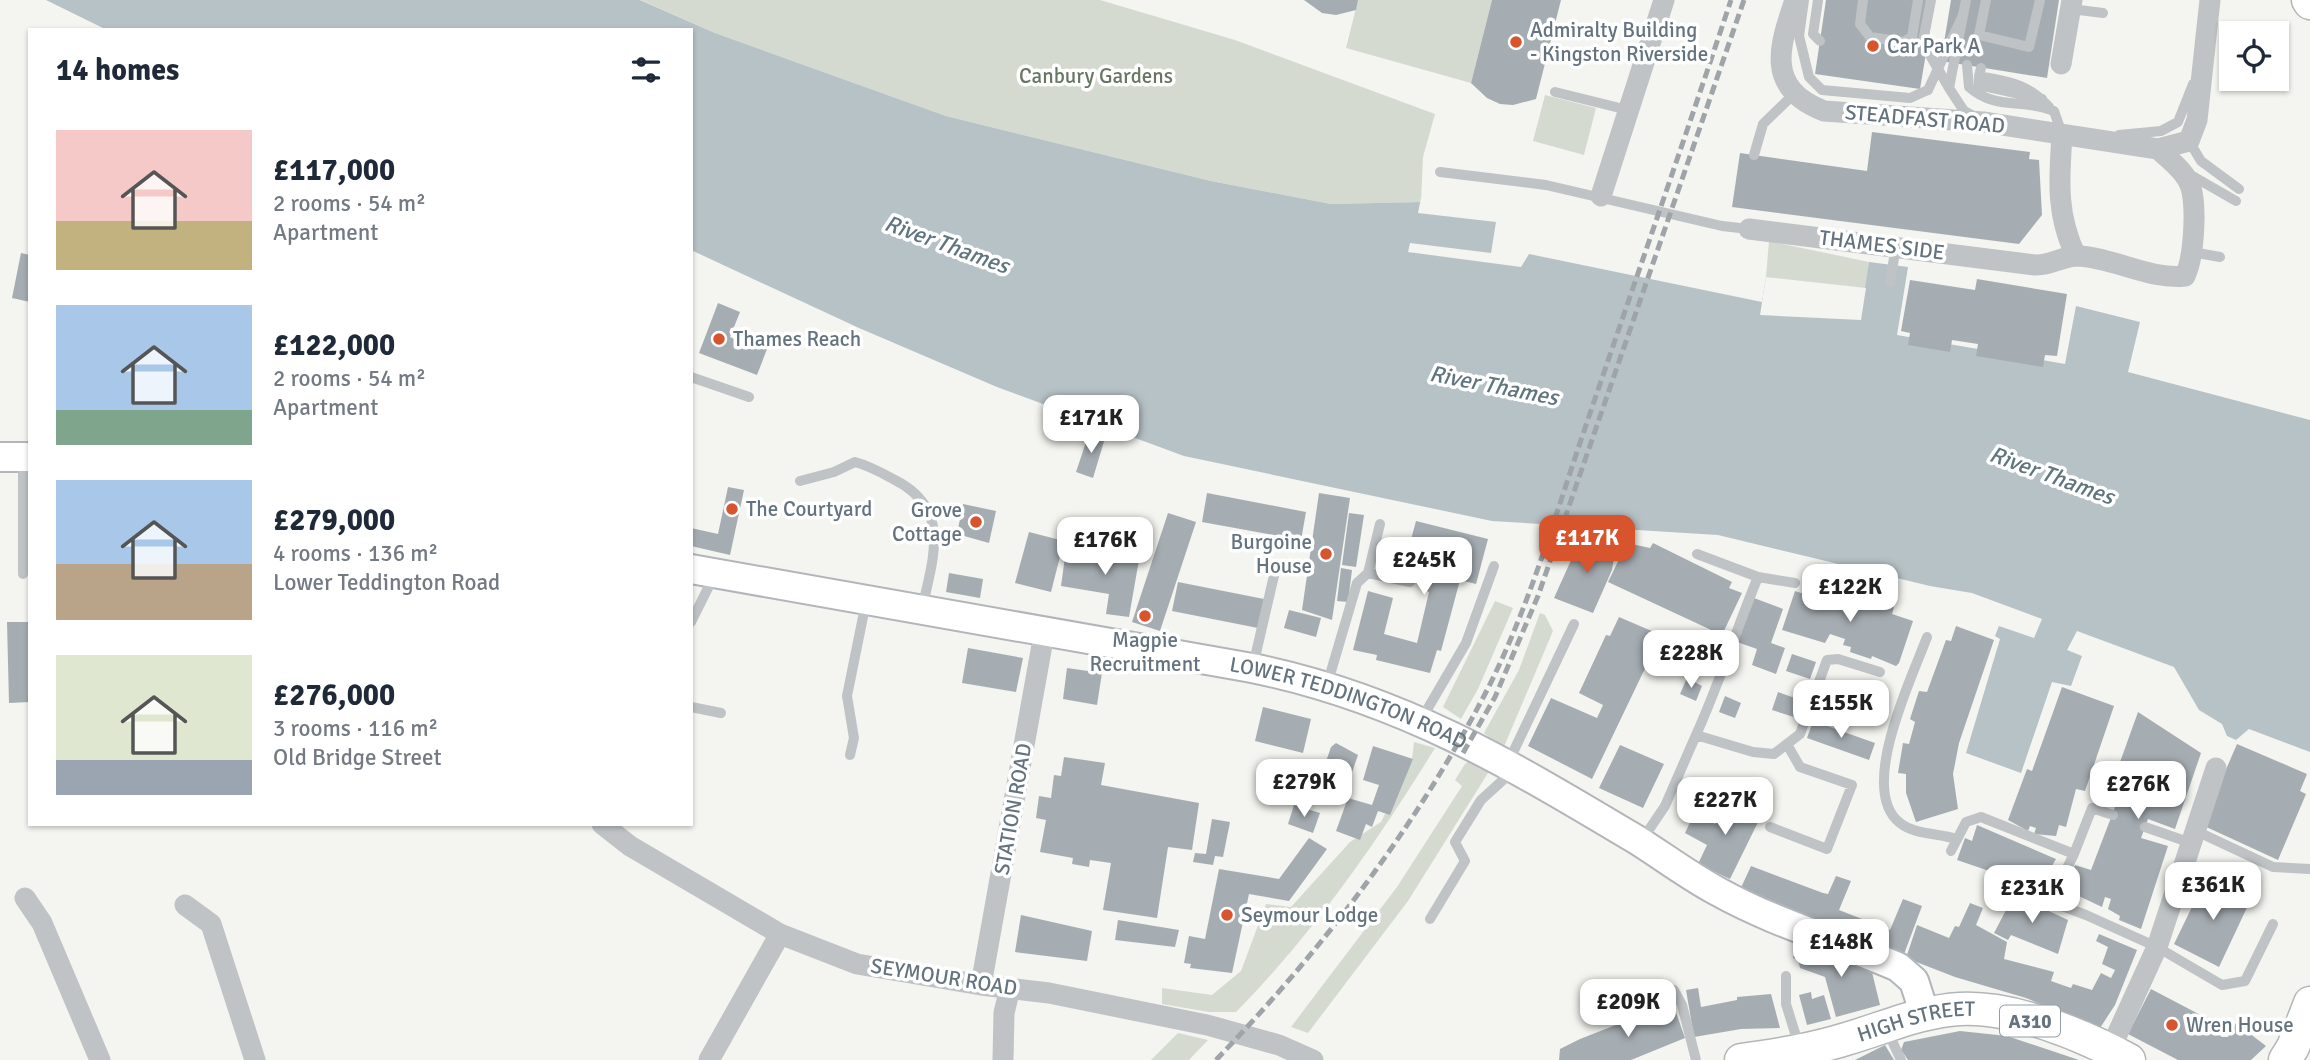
<!DOCTYPE html>
<meta charset="utf-8">
<style>
body{margin:0;font-family:Signika,sans-serif;background:#f2f2f3;color:#1f2937;height:100vh;display:flex;flex-direction:column;font-size:26px;white-space:nowrap}
*{box-sizing:border-box;margin:0}
p{font-size:23px;color:#747a83}
.icon{flex:none;width:38px;height:38px;fill:none;stroke:currentColor;stroke-width:2;stroke-linecap:round;stroke-linejoin:round}
.map{position:relative;flex:1;overflow:hidden}
.details{position:absolute;left:28px;top:28px;width:665px;height:798px;display:flex;flex-direction:column;background:#fff;border-radius:0px;box-shadow:0 2px 5px #0004}
.details>*{flex:none}
.buttons{position:absolute;left:2219px;top:21px;display:grid;gap:14px}
.buttons a{display:grid;place-items:center;width:70px;height:70px;border-radius:0px;background:#fff;box-shadow:0 2px 5px #0004;font-size:35px}
.price{position:absolute;translate:-50% -60px;padding:0 16px;border-radius:14px;background:#fff;color:#222;font-size:23px;line-height:46px;filter:drop-shadow(0 2px 4px #0008)}
.price::after{content:'';position:absolute;left:50%;top:42px;width:21px;height:16px;margin-left:-10px;background:inherit;clip-path:polygon(0 0,100% 0,50% 100%)}
.price.current{background:#d7542d;color:#fff}
ul{padding:0;list-style:none}
li{display:flex;align-items:center;gap:21px;height:175px;padding:0 28px}
li span{display:grid;place-items:center;flex:none;width:196px;height:140px;border-radius:0px;color:#555}
li>.icon{margin-inline-start:auto}
span .icon{width:84px;height:84px;fill:#fffc;stroke-width:1}
li b{font-size:30px}
h2{display:flex;justify-content:space-between;align-items:center;height:84px;padding:0 28px;font-size:30px}
.map>svg:first-child{display:block}
</style>
<div class="map">
<svg width="2310" height="1060" viewBox="0 0 2310 1060">
<rect width="100%" height="100%" fill="#f4f4f0"/>
<path fill="#d5dad1" d="M 641,0 L 1100,0 L 1235,40 L 1435,114 L 1423,157 L 1421,202 L 1331,204 L 1211,181 L 946,116 L 715,33 Z
M 1358,0 L 1492,0 L 1471,83 L 1346,48 Z
M 1545,95 L 1596,108 L 1584,155 L 1533,141 Z
M 1769,241 L 1869,262 L 1866,288 L 1766,277 Z
M 1495,601 L 1513,608 L 1478,689 L 1461,719 L 1443,707 Z
M 1540,613 L 1545,615 L 1553,631 L 1503,749 L 1484,733 L 1519,670 Z
M 1414,742 L 1435,748 C 1377,842 1314,933 1236,1012 L 1209,1012 L 1162,1004 L 1162,988 L 1212,995 L 1241,971 L 1266,904 L 1291,907 L 1350,842 L 1381,822 L 1412,759 Z
M 1472,759 L 1493,765 L 1408,901 L 1308,1033 L 1291,1027 L 1397,887 L 1462,786 L 1455,780 L 1465,764 Z
M 1178,1033 L 1208,1040 L 1189,1060 L 1151,1060 Z"/>
<path fill="#b7c2c6" d="M 46,0 L 640,0 L 715,33 L 946,116 L 1211,181 L 1331,204 L 1421,202 L 1520,213 L 1529,254 L 1762,302 L 1766,277 L 1865,288 L 1869,262 L 1908,267 L 1897,335 L 2065,364 L 2076,306 L 2140,322 L 2128,372 L 2310,420 L 2310,752 L 2249,729 L 2236,740 L 2227,736 L 2222,724 L 2199,710 L 2174,667 L 2077,631 L 2067,650 L 2082,656 L 2071,686 L 2052,682 L 2021,773 L 1966,753 L 2000,639 L 1995,636 L 1999,626 L 2034,638 L 2042,619 L 1972,593 L 1930,586 L 1718,535 L 1492,521 L 1184,456 L 997,387 L 859,328 L 691,250 L 691,30 L 107,30 Z"/>
<path fill="#f4f4f0" d="M 1421,198 L 1522,210 L 1531,218 L 1529,254 L 1521,267 L 1408,252 L 1410,243 L 1491,253 L 1496,222 L 1418,213 Z
M 1766,277 L 1866,288 L 1861,320 L 1760,315 Z"/>
<path fill="#a6adb2" d="M 1304,0 L 1358,0 L 1356,10 L 1336,15 L 1322,13 Z
M 1492,0 L 1561,0 L 1536,99 L 1513,105 L 1500,104 L 1487,98 L 1471,83 Z
M 1826,0 L 1935,0 L 1920,89 L 1815,74 Z
M 1951,0 L 2059,0 L 2047,78 L 1941,61 Z
M 1872,132 L 2030,152 L 2029,159 L 2039,160 L 2042,215 L 2019,244 L 1732,207 L 1740,153 L 1867,171 Z
M 21,253 L 30,255 L 30,302 L 12,298 Z
M 1977,279 L 2067,294 L 2057,356 L 2045,355 L 2043,367 L 1976,356 L 1978,344 L 1952,340 L 1950,352 L 1908,345 L 1910,333 L 1901,331 L 1910,280 L 1975,290 Z
M 718,303 L 740,312 L 730,337 L 739,341 L 747,335 L 769,344 L 757,375 L 699,353 Z
M 1089,433 L 1105,438 L 1093,478 L 1076,472 Z
M 728,487 L 744,490 L 730,555 L 691,546 L 691,528 L 718,534 Z
M 1207,493 L 1306,512 L 1301,540 L 1202,522 Z
M 1319,493 L 1350,498 L 1332,620 L 1302,610 Z
M 963,504 L 996,511 L 989,543 L 957,534 Z
M 1168,513 L 1196,522 L 1160,631 L 1132,622 Z
M 1349,513 L 1364,515 L 1356,567 L 1342,565 Z
M 1416,521 L 1488,539 L 1476,584 L 1460,580 L 1441,651 L 1437,650 L 1430,673 L 1376,660 L 1377,655 L 1353,650 L 1368,591 L 1393,598 L 1384,634 L 1417,643 L 1429,592 L 1424,590 L 1428,577 L 1433,578 L 1434,572 L 1404,565 Z
M 1029,532 L 1064,541 L 1051,592 L 1015,583 Z
M 1598,539 L 1606,543 L 1614,558 L 1612,570 L 1593,613 L 1554,598 L 1577,547 L 1584,541 Z
M 1627,543 L 1650,548 L 1653,543 L 1732,582 L 1729,588 L 1742,593 L 1722,635 L 1608,582 Z
M 1093,546 L 1140,554 L 1129,617 L 1106,614 L 1109,594 L 1061,586 L 1065,557 L 1090,561 Z
M 1341,568 L 1352,570 L 1348,602 L 1337,601 Z
M 949,573 L 983,579 L 980,598 L 946,592 Z
M 1178,582 L 1264,599 L 1258,628 L 1172,611 Z
M 1822,587 L 1894,607 L 1892,614 L 1913,621 L 1899,663 L 1896,666 L 1872,656 L 1871,659 L 1850,652 L 1851,647 L 1843,645 L 1845,639 L 1830,634 L 1825,643 L 1782,630 L 1795,591 L 1816,598 Z
M 1754,598 L 1783,609 L 1771,643 L 1785,648 L 1776,674 L 1752,665 L 1757,649 L 1737,642 Z
M 1289,610 L 1321,618 L 1316,637 L 1284,628 Z
M 1619,617 L 1661,635 L 1592,779 L 1528,746 L 1551,698 L 1597,718 L 1603,705 L 1579,693 L 1606,635 L 1610,636 Z
M 7,622 L 30,622 L 30,702 L 9,703 Z
M 1956,626 L 1994,640 L 1959,743 L 1953,774 L 1958,809 L 1916,822 L 1906,793 L 1906,774 L 1898,773 L 1903,743 L 1909,744 L 1915,722 L 1910,719 L 1919,691 L 1927,692 L 1946,640 L 1951,641 Z
M 968,648 L 1023,658 L 1016,692 L 962,683 Z
M 1792,654 L 1816,662 L 1810,679 L 1786,671 Z
M 1067,668 L 1102,673 L 1097,705 L 1063,699 Z
M 1687,678 L 1702,686 L 1696,701 L 1680,694 Z
M 1826,682 L 1889,703 L 1882,721 L 1821,699 Z
M 2062,687 L 2114,706 L 2085,791 L 2076,789 L 2066,827 L 2059,825 L 2056,836 L 2034,834 L 2036,828 L 2030,826 L 2028,831 L 2008,820 L 2027,769 L 2032,771 Z
M 1778,692 L 1803,701 L 1797,718 L 1772,710 Z
M 1725,696 L 1741,703 L 1735,718 L 1719,712 Z
M 1263,707 L 1311,719 L 1303,753 L 1255,741 Z
M 2138,712 L 2201,753 L 2175,829 L 2148,819 L 2141,838 L 2168,846 L 2141,929 L 2119,920 L 2120,916 L 2108,909 L 2111,899 L 2105,897 L 2102,907 L 2066,890 L 2075,865 L 2091,870 L 2115,807 L 2105,804 Z
M 1813,721 L 1875,743 L 1869,760 L 1807,738 Z
M 1336,743 L 1358,755 L 1346,790 L 1330,784 L 1332,779 L 1321,776 L 1331,747 Z
M 2237,744 L 2307,774 L 2300,791 L 2306,794 L 2278,860 L 2202,825 Z
M 1620,745 L 1664,764 L 1643,808 L 1599,788 Z
M 1373,746 L 1413,759 L 1390,815 L 1378,811 L 1372,827 L 1366,824 L 1360,840 L 1336,831 L 1348,798 L 1372,805 L 1379,785 L 1363,780 Z
M 1064,757 L 1105,763 L 1101,785 L 1199,803 L 1192,850 L 1168,847 L 1157,918 L 1103,910 L 1111,863 L 1090,860 L 1089,867 L 1072,864 L 1073,858 L 1040,852 L 1046,820 L 1036,818 L 1039,796 L 1051,798 L 1054,775 L 1061,776 Z
M 1729,799 L 1762,814 L 1730,879 L 1698,864 L 1707,845 L 1685,833 L 1694,814 L 1715,824 Z
M 1294,805 L 1320,813 L 1313,833 L 1288,824 Z
M 1212,819 L 1230,822 L 1223,857 L 1215,856 L 1213,865 L 1193,862 L 1195,853 L 1206,854 Z
M 1977,825 L 2056,859 L 2039,888 L 1957,860 L 1965,838 L 1972,841 Z
M 1309,838 L 1327,849 L 1289,901 L 1249,894 L 1232,973 L 1190,968 L 1191,964 L 1184,963 L 1189,936 L 1205,939 L 1219,869 L 1279,879 Z
M 1751,866 L 1823,893 L 1828,894 L 1836,876 L 1851,881 L 1839,910 L 1890,930 L 1903,899 L 1922,906 L 1903,957 L 1739,892 Z
M 2207,876 L 2251,899 L 2219,967 L 2174,944 Z
M 2014,895 L 2068,920 L 2058,954 L 2011,935 L 2008,940 L 1994,933 Z
M 1970,903 L 1983,908 L 1976,925 L 2007,942 L 2004,959 L 2054,972 L 2051,981 L 2071,988 L 2073,984 L 2092,990 L 2101,973 L 2111,978 L 2115,970 L 2102,964 L 2108,947 L 2096,941 L 2099,934 L 2137,950 L 2115,1005 L 2100,1028 L 2026,998 L 1955,977 L 1906,958 L 1917,925 L 1949,938 L 1955,926 L 1959,927 Z
M 1021,915 L 1092,931 L 1087,961 L 1015,952 Z
M 1118,920 L 1179,930 L 1175,947 L 1115,940 Z
M 1799,942 L 1871,968 L 1880,1005 L 1836,1017 L 1825,977 L 1800,968 L 1798,959 L 1793,958 Z
M 1698,988 L 1701,1007 L 1737,1000 L 1737,997 L 1771,994 L 1780,1028 L 1741,1029 L 1694,1037 L 1686,990 Z
M 2151,989 L 2212,1021 L 2208,1028 L 2222,1037 L 2228,1037 L 2236,1023 L 2266,1046 L 2251,1060 L 2178,1060 L 2128,1034 Z
M 1811,992 L 1812,999 L 1824,995 L 1831,1019 L 1807,1025 L 1799,995 Z
M 1673,1004 L 1685,1038 L 1631,1060 L 1559,1060 L 1560,1049 L 1580,1039 L 1626,1021 L 1629,1029 L 1634,1027 L 1631,1019 L 1653,1011 L 1656,1020 L 1666,1016 L 1663,1008 Z
M 1960,1031 L 2007,1036 L 2079,1060 L 1908,1060 L 1901,1050 L 1904,1042 Z
M 1885,1045 L 1894,1060 L 1855,1060 Z"/>
<g fill="none" stroke-linecap="round" stroke-linejoin="round">
<g stroke="#b2b6ba" stroke-width="32">
<g id="secondary">
<path d="M 0,457 L 30,457"/>
<path id="s1" d="M 691,569 L 1252,668 C 1400,698 1510,764 1637,840 C 1664,857 1689,876 1717,891 C 1774,923 1838,941 1898,967 L 1914,981 L 1925,1015"/>
</g>
</g>
<g stroke="#b3b6b9" stroke-width="35">
<g id="primary">
<path d="M 2308,0 L 2310,3"/>
<path id="s2" d="M 1741,1060 C 1777,1055 1811,1050 1846,1039 C 1884,1028 1921,1011 1960,1009 C 2013,1006 2083,1035 2129,1060"/>
<path d="M 2285,1060 L 2293,1047 L 2310,1003"/>
</g>
</g>
<path stroke="#bfc3c6" stroke-width="10" d="M 1804,0 L 1799,36 L 1809,77 L 1822,90 L 1910,98 L 1928,90
M 1818,0 L 1813,34 L 1820,41
M 1863,0 L 1860,24 L 1870,37 L 1903,42 L 1912,37 L 1918,0
M 1966,0 L 1949,88 L 1964,111 L 1975,117
M 1986,0 L 1979,35 L 2029,47 L 2040,0
M 2071,9 L 2103,13
M 1923,41 L 1931,0
M 1927,50 L 1949,88
M 1967,65 L 1969,87 C 1996,111 2024,98 2054,111 L 2062,134
M 1981,68 L 1979,76 C 2010,82 2027,83 2049,107
M 1979,76 L 1979,85 L 2042,99
M 1555,92 L 1628,110
M 2119,135 L 2161,131 L 2178,122 L 2193,84
M 2189,141 L 2201,161 L 2239,189
M 1754,155 L 1763,124 L 1795,93
M 1440,172 L 1546,185 L 1722,226 L 1749,229
M 2189,174 L 2236,201
M 2192,252 L 2220,257
M 1890,282 L 1896,246
M 691,377 L 749,397
M 23,457 L 23,574
M 800,481 L 834,472 L 855,462 C 870,466 882,473 895,480 C 952,509 933,558 922,609
M 1697,554 L 1758,577
M 1368,573 L 1410,582
M 691,622 L 715,574
M 1927,637 C 1912,678 1857,790 1900,823 C 1915,835 1939,833 1956,839
M 1253,666 L 1276,567
M 1327,685 L 1357,583 L 1368,573 L 1380,524
M 691,707 L 721,713
M 1421,720 L 1466,643 L 1494,566
M 1696,735 C 1720,682 1736,630 1758,577 L 1795,583
M 850,755 L 854,738 L 847,696 L 866,602
M 1508,763 L 1574,624
M 1770,827 L 1827,849 L 1852,785 L 1800,767 L 1788,746
M 2145,827 L 2191,843
M 2196,831 L 2273,867 L 2310,869
M 1642,840 L 1665,806 L 1696,735 L 1753,752 L 1774,754 L 1800,734 L 1827,660 L 1838,659 L 1880,672
M 1951,851 L 1966,822 L 1981,817 L 2074,854 L 2092,808 L 2113,815
M 1996,881 L 2086,915 L 2157,947 L 2222,985 L 2245,981 L 2273,924
M 2043,881 L 2062,878 L 2074,854
M 1430,919 L 1465,861 L 1455,842 L 1481,800 L 1514,770
M 1786,976 L 1786,1004 L 1800,1049
M 1630,991 L 1660,986 L 1674,990 L 1682,1005 L 1696,1060
M 1886,1028 L 1901,1060"/>
<path stroke="#bfc3c6" stroke-width="21" d="M 1795,0 C 1779,47 1765,88 1824,111 L 1983,122 L 2158,149 L 2189,141 L 2197,120 L 2210,0
M 2061,64 L 2072,0
M 2062,135 C 2059,179 2056,215 2076,256
M 1601,196 L 1664,0
M 1749,229 L 2035,265 C 2050,266 2063,256 2077,256 C 2113,257 2149,280 2185,276 C 2194,258 2196,212 2192,192 C 2189,174 2171,161 2158,149
M 602,824 L 630,846 L 780,934 L 857,964 L 981,985 L 1049,993 L 1207,1025 L 1279,1045 L 1313,1060
M 25,898 L 42,923 L 100,1060
M 185,905 L 211,924 L 255,1060
M 981,985 L 1044,634
M 2110,1050 L 2157,947 L 2216,768
M 709,1060 L 780,934
M 1003,1060 L 1004,1013 L 1010,988"/>
<use href="#secondary" stroke="#fff" stroke-width="28"/>
<use href="#primary" stroke="#fff" stroke-width="32"/>
<path stroke="#9fa4a9" stroke-width="5" stroke-dasharray="10 5" stroke-linecap="butt" d="M 1463,753 L 1495,697 L 1538,596 L 1744,0
M 1216,1060 C 1322,950 1414,830 1485,694 C 1528,611 1554,519 1584,431 C 1633,287 1683,144 1731,0"/>
<path stroke="#bfc3c6" stroke-width="10" d="M 1928,90 L 1963,15"/>
</g>
<g fill="#d7542d" stroke="#fff" stroke-width="2.5">
<circle cx="1516" cy="42" r="7"/>
<circle cx="1873" cy="46" r="7"/>
<circle cx="719" cy="339" r="7"/>
<circle cx="732" cy="509" r="7"/>
<circle cx="976" cy="522" r="7"/>
<circle cx="1326" cy="554" r="7"/>
<circle cx="1145" cy="616" r="7"/>
<circle cx="1227" cy="915" r="7"/>
<circle cx="2172" cy="1025" r="7"/>
</g>
<g text-anchor="middle" stroke-width="7" stroke-linejoin="round" paint-order="stroke">
<rect fill="#fff" stroke="#939da5" stroke-width="2" x="2000" y="1005.5" width="60" height="31" rx="5"/>
<g font-size="19" font-weight="bold" fill="#65737f">
<text x="2030" y="1028">A310</text>
</g>
<g font-size="21" fill="#65737f" stroke="#fff" text-anchor="start">
<text x="1530" y="37">Admiralty Building<tspan x="1530" dy="24">- Kingston Riverside</tspan></text>
<text x="1887" y="53">Car Park A</text>
<text x="733" y="346">Thames Reach</text>
<text x="746" y="516">The Courtyard</text>
<text x="962" y="517" text-anchor="end">Grove<tspan x="962" dy="24">Cottage</tspan></text>
<text x="1312" y="549" text-anchor="end">Burgoine<tspan x="1312" dy="24">House</tspan></text>
<text x="1145" y="647" text-anchor="middle">Magpie<tspan x="1145" dy="24">Recruitment</tspan></text>
<text x="1241" y="922">Seymour Lodge</text>
<text x="2186" y="1032">Wren House</text>
</g>
<g font-size="21" fill="#677763" stroke="#fff">
<text x="1096" y="83">Canbury Gardens</text>
</g>
<g font-size="21" fill="#65737f" stroke="#fff">
<text transform="translate(1925 119) rotate(5)" y="7">STEADFAST ROAD</text>
<text transform="translate(1882 245) rotate(7)" y="7">THAMES SIDE</text>
<text dy="7" stroke="none"><textPath href="#s1" startOffset="672">LOWER TEDDINGTON ROAD</textPath></text>
<text transform="translate(1013 809) rotate(-80)" y="7">STATION ROAD</text>
<text transform="translate(944 977) rotate(9)" y="7">SEYMOUR ROAD</text>
<text dy="7" stroke="none"><textPath href="#s2" startOffset="180">HIGH STREET</textPath></text>
</g>
<g font-size="23" font-style="italic" fill="#60757d" stroke="#fff">
<text transform="translate(947 244) rotate(20)" y="8">River Thames</text>
<text transform="translate(1494 385) rotate(11)" y="8">River Thames</text>
<text transform="translate(2052 475) rotate(20)" y="8">River Thames</text>
</g>
</g>
</svg>
<div class="buttons">
<a><svg class="icon" aria-label="locate" viewBox="0 0 24 24"><circle cx="12" cy="12" r="6"/><path d="M12 2v4M12 18v4M2 12h4M18 12h4"/></svg></a>
</div>
<b class="price" style="left:1091px;top:455px">£171K</b>
<b class="price current" style="left:1587px;top:575px">£117K</b>
<b class="price" style="left:1105px;top:577px">£176K</b>
<b class="price" style="left:1424px;top:597px">£245K</b>
<b class="price" style="left:1850px;top:624px">£122K</b>
<b class="price" style="left:1691px;top:690px">£228K</b>
<b class="price" style="left:1841px;top:740px">£155K</b>
<b class="price" style="left:1304px;top:819px">£279K</b>
<b class="price" style="left:2138px;top:821px">£276K</b>
<b class="price" style="left:1725px;top:837px">£227K</b>
<b class="price" style="left:2213px;top:922px">£361K</b>
<b class="price" style="left:2032px;top:925px">£231K</b>
<b class="price" style="left:1841px;top:979px">£148K</b>
<b class="price" style="left:1628px;top:1039px">£209K</b>
<section class="details">
<h2>14 homes<svg class="icon" aria-label="filters" viewBox="0 0 24 24"><path d="M4 7h16M4 17h16"/><circle cx="9" cy="7" r="2"/><circle cx="15" cy="17" r="2"/></svg></h2>
<ul>
<li><span style="background:linear-gradient(#f6c9c9 65%,#c2b280 0)"><svg class="icon" aria-label="home" viewBox="0 0 24 24"><path d="M3 11l9-7 9 7M6 9v11h12V9"/></svg></span><div><b>£117,000</b><p>2 rooms · 54 m²</p><p>Apartment</p></div></li>
<li><span style="background:linear-gradient(#a9c7e8 75%,#7fa58c 0)"><svg class="icon" aria-label="home" viewBox="0 0 24 24"><path d="M3 11l9-7 9 7M6 9v11h12V9"/></svg></span><div><b>£122,000</b><p>2 rooms · 54 m²</p><p>Apartment</p></div></li>
<li><span style="background:linear-gradient(#a9c7e8 60%,#b9a48a 0)"><svg class="icon" aria-label="home" viewBox="0 0 24 24"><path d="M3 11l9-7 9 7M6 9v11h12V9"/></svg></span><div><b>£279,000</b><p>4 rooms · 136 m²</p><p>Lower Teddington Road</p></div></li>
<li><span style="background:linear-gradient(#dfe7d0 75%,#9aa5b1 0)"><svg class="icon" aria-label="home" viewBox="0 0 24 24"><path d="M3 11l9-7 9 7M6 9v11h12V9"/></svg></span><div><b>£276,000</b><p>3 rooms · 116 m²</p><p>Old Bridge Street</p></div></li>
</ul>
</section>
</div>
